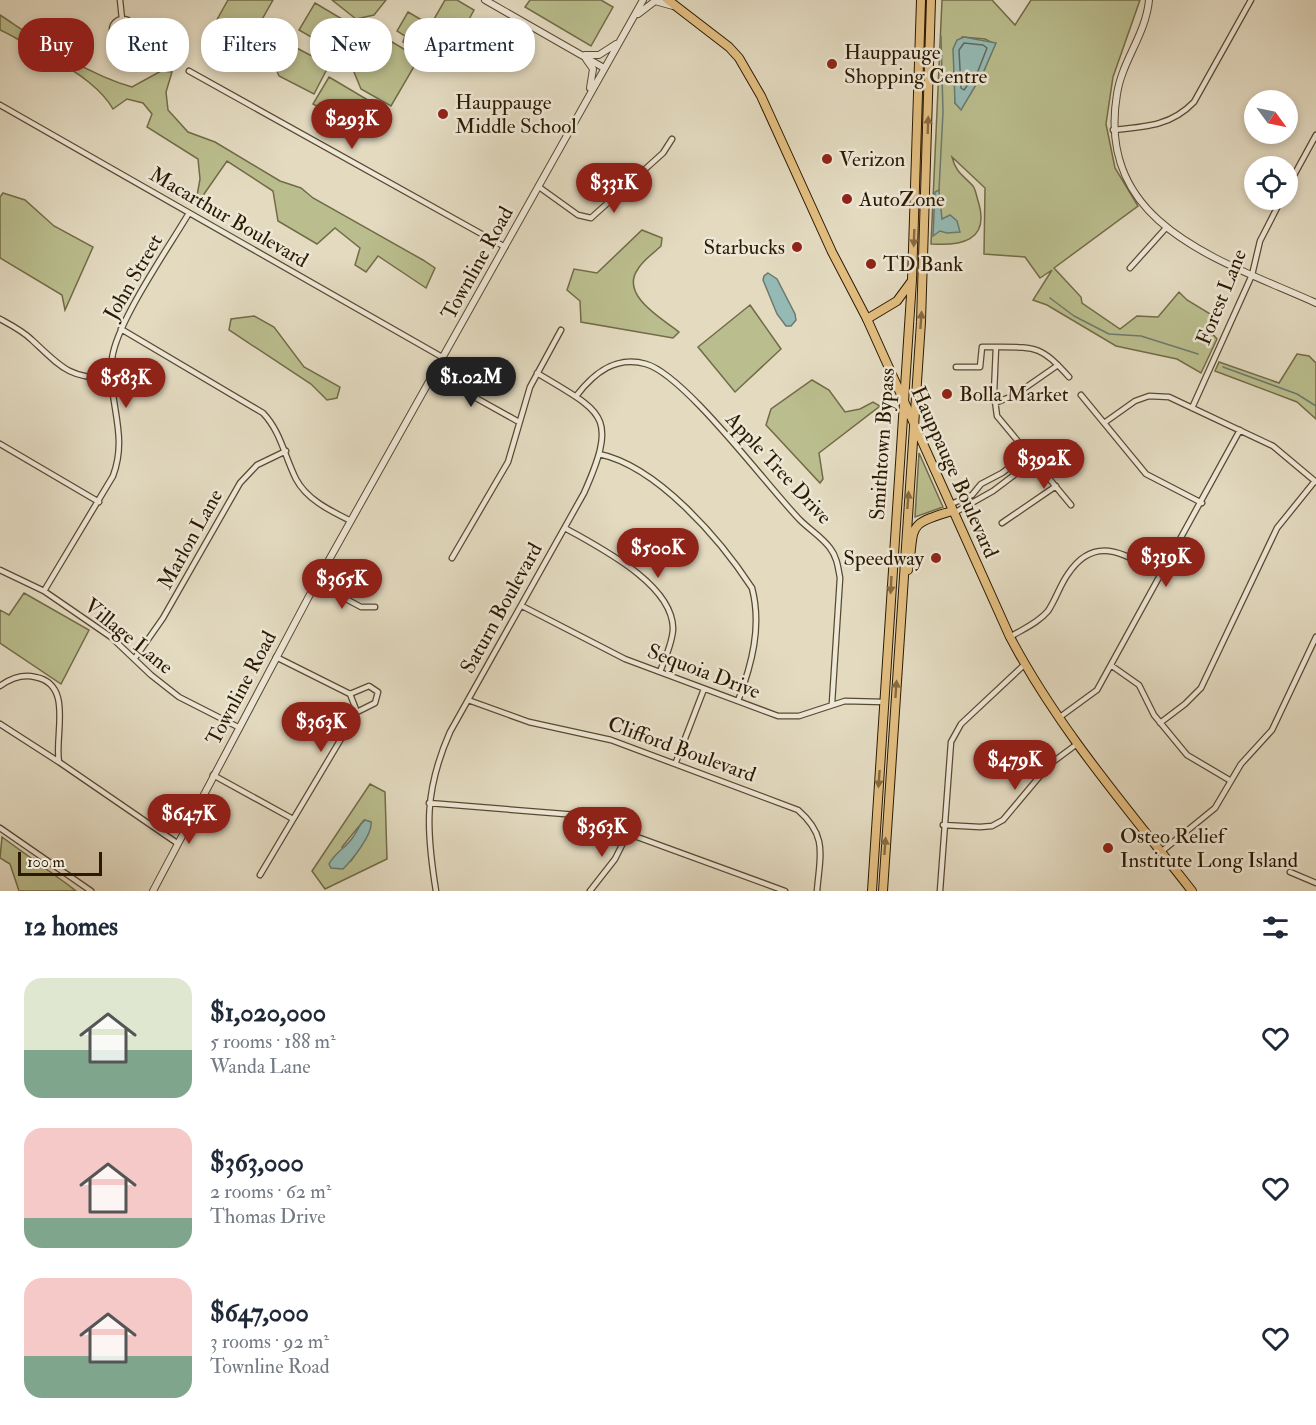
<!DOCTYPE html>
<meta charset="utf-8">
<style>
body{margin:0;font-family:"IM FELL Double Pica",serif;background:#f2f2f3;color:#1f2937;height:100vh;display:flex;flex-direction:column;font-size:22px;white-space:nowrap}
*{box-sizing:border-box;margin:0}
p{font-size:20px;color:#747a83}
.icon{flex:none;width:33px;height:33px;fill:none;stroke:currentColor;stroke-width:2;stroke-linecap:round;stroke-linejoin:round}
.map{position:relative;height:891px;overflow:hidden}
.drawer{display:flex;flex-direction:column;background:#fff;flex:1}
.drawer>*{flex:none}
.banner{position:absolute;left:18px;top:18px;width:600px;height:54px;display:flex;gap:12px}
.needle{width:39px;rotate:123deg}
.buttons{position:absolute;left:1244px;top:90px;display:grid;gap:12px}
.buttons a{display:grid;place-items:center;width:54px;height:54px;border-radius:50%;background:#fff;box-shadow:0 3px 9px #0003;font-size:30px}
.scale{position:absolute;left:18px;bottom:15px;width:84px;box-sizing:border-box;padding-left:6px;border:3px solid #2b1901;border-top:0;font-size:16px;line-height:21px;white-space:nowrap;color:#2b1901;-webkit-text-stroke:4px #ede7d6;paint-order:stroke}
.price{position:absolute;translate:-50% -51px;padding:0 14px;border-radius:21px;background:#8f2418;color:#fff;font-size:20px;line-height:39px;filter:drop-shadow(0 2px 3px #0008)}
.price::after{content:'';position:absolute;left:50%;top:36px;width:18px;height:14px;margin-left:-9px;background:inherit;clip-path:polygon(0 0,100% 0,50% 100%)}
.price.selected{background:#222;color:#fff}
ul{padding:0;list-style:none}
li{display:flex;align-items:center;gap:18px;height:150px;padding:0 24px}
li span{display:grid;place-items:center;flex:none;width:168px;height:120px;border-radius:18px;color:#555}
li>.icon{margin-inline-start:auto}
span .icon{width:72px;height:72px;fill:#fffc;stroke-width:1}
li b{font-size:26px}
h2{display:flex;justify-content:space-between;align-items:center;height:72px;padding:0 24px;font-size:26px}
.tag{padding:0 21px;border-radius:24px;background:#fff;box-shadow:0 3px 9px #0003;font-size:21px;line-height:54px}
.tag.selected{background:#8f2418;color:#fff}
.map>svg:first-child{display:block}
</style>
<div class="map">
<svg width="1316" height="891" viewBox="0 0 1316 891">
<rect width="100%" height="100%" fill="#e3dac0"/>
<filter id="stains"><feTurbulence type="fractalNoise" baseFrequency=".00333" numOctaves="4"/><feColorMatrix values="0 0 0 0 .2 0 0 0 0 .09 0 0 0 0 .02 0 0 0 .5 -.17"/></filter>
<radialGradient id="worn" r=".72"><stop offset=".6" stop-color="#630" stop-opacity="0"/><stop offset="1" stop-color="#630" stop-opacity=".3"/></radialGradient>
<path fill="#babd8d" stroke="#726b47" stroke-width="1.5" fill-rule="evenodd" d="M 228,0 L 273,0 L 244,51 L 210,32 Z
M 332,0 L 386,0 L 374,15 L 356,19 Z
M 445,0 L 457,0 L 474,10 L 461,34 L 434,19 Z
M 530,0 L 601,0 L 613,7 L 591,46 L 525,7 Z
M 942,0 L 992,0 L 1015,25 L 1031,0 L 1140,0 L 1113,77 L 1106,124 L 1115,168 L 1138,206 L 1054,268 L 1081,297 L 1082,303 L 1120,329 L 1137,316 L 1158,317 L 1179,292 L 1187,300 L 1212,315 L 1209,330 L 1217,339 L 1201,373 L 1177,359 L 1116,346 L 1047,305 L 1033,300 L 1052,270 L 1040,278 L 1025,257 L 984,254 L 985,188 L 952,157 C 956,173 963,175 973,186 C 976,190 977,199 979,204 C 989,241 961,246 931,244 ZM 962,37 L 985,39 L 995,44 L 983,73 L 961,109 L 955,103 L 956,78 L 954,59 Z
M 315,3 L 364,32 L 349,59 L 299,30 Z
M 408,12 L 439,30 L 424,54 L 403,42 L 405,36 L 397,31 Z
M 0,15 C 41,42 84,73 132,87 L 161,71 L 172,72 L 166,92 L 168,110 L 188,132 L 215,142 L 280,181 L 301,188 L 313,198 L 423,260 L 435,268 L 426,288 L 378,256 L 366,272 L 355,265 L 360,248 L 335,228 L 317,244 L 278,221 L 273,191 L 227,161 L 195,207 L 200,179 L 198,159 L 147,127 L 152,114 L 143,103 L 127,99 L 113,109 C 103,91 77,71 58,63 C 51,61 41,61 34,61 C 30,44 15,37 0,30 Z
M 377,33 L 419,58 L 391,106 L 361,89 L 354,72 Z
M 291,45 L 329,65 L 314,94 L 279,76 L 277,71 Z
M 329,77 L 378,106 L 363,133 L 313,104 Z
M 3,193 L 25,200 L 54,226 L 93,247 L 65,310 L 62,295 L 0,258 L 0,197 Z
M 642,230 L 662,238 L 661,246 C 654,253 643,260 638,269 C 619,295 663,319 679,332 L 673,338 L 581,322 L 580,301 L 567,290 L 574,269 L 597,273 Z
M 750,305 L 781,349 L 735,392 L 698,347 Z
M 254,316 L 274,327 L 304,367 L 340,387 L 337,398 L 327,400 L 311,384 L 229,330 L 231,319 Z
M 1297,354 L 1309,356 L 1316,363 L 1316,419 L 1297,402 L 1215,371 L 1219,362 L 1279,383 Z
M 812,380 L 829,390 L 845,412 L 860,409 L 873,402 L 880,406 L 819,453 L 823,479 L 820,483 L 766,425 L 771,409 Z
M 919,453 L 943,507 L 915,517 Z
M 24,593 L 89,630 L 61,684 L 0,643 L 0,610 L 9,615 Z
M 370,784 L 385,792 L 387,859 L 325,889 L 312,871 ZM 364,820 L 371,822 L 362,845 L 351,861 L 342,847 Z
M 2,837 L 67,884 L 76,891 L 19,891 L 10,864 L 0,858 Z"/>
<path fill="#95bab5" stroke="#6b7a6d" stroke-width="1.5" d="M 964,37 L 996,43 L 983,73 L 961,110 L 955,103 L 953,49 L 957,40 Z
M 939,190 L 942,219 L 950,215 L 957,221 L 960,232 L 947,233 L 940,231 L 933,236 L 935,192 Z
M 768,273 L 777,279 L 795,314 L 796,320 L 791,326 L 786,326 L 777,314 L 763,280 L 764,276 Z
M 365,820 L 371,822 C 373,834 352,860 343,869 L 331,868 L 329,864 C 335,852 347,847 353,837 C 358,830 359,825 365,820 Z"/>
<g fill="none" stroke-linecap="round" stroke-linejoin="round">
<path stroke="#606a5b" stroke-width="1.5" d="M 964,43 L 983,45 L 987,48 L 978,71 L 964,90 L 961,88 L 959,50 Z"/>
<path stroke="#6b7a6d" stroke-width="1.5" d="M 939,190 L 943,112 L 941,36
M 1050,298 L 1074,316 L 1109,334 L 1141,336 L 1198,354
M 1223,367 L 1297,394 L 1316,406"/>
<g stroke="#594931" stroke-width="7">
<path id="minor" d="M 120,0 L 122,19
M112 30a11 11 0 1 1 22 0a11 11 0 1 1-22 0Z
M 189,71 L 505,247
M 0,105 L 442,357
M 1113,130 C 1145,127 1171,126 1194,102 L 1251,0
M 539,187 L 578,215 L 591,218 L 663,153 L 672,139
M 1287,188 L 1316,135
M 1130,268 L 1165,229
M 0,319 C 11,325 23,331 32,340 C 60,366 69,379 110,378
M 121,329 L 263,413 C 281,432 284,455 296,479 C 307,500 331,511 351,521
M 996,347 C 1037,347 1041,346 1069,377
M 956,367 L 980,367 L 982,347 L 996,347 L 994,393 L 997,416 L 1071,505
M 433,374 L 519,422
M 577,395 C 594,373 616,355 646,364 C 685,375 767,486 800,520 C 810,530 822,537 830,548 C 837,557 838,567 840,578 L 832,703
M 1081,395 L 1146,474 L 1202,503
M 995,403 L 1015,395 L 1058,365
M 1192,408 L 1252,275 L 1260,241 L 1281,200
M 1104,423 L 1135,401 L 1149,396 L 1169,397 L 1273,446 L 1316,482
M 0,444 L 99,502
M 599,454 C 657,466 720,539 752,588 C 762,626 752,664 738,701
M 949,505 L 972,495 L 981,484 L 1002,473 L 1028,453
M 954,513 L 993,491 L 1034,460
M 1002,523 L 1056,486
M 565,528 C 598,547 672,583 673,628 C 673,642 665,658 660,672
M 452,558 L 508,462 L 530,387 L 561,330
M 0,570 L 44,591 L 111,637 L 151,675 L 179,697 L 238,727
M 316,583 L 361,607 L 375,607
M 44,591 L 113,476 C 129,434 107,401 112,359 C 116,323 169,247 189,213
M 522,606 L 625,659 L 778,716 L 799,716 L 845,701 L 884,702
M 1010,637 C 1023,629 1038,623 1048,611 C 1056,599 1060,585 1068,574 C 1096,532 1128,556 1161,575
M 135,658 L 163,618 L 240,483 L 257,465 L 286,451
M 1112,666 L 1139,685 L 1154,715 L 1187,755 L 1231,781
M 0,686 C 10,679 22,674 35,677 C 74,684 54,735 59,762 L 0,724
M 350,694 L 369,686 L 378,692 L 375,703 L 357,712
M 468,700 L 529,722 L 611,740 L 798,810 C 828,836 820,855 817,891
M 1060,717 L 1097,690 L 1240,430
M 1160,723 L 1185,704 L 1201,688 L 1277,528 L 1315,481
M 59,762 L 177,843
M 676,762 L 704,689
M 213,775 L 293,819
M 429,803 L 577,815 L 785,891
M 943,825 L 980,827 L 992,826 L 1003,820 L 1050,764 L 1077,744
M 0,828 L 91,891
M 1161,852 L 1215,808 L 1241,764 L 1272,730 L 1316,637
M 1290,872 L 1316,883
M 260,875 L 357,712 L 350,694 L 276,657
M 436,891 C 426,829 424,791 450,732 L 584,493 C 619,414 603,413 537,373
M 590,891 L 615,859 L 628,833
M 940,891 L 951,742 L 961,724 L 1024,665"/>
</g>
<g stroke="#594931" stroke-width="8">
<path id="tertiary" d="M 485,0 L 604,68
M 1149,0 C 1146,34 1122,61 1117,94 C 1095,226 1221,260 1316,303
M 638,14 L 655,1 L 673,6
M 585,55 L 599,55 L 616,44
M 586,59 L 593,69 L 590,88
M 153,891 L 316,583 L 643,0"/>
</g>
<g stroke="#2b1901" stroke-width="10">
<path id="primary" d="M 668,0 L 729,47 L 739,58 L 761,96 L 832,252 L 867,319 L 1010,637 C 1059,730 1128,809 1192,891"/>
</g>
<g stroke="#2b1901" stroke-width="10">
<path id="trunk" d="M 867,319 L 897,301 L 911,282
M 908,570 C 916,526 904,525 952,511
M 872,891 L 912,280 L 921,0
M 883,891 L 921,322 L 931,0"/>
</g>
<use href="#minor" stroke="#ede7d6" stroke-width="4.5"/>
<use href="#tertiary" stroke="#ede7d6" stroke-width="6"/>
<use href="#primary" stroke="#e2bd80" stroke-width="8"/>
<use href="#trunk" stroke="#e2bd80" stroke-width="8"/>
</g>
<defs><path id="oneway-solid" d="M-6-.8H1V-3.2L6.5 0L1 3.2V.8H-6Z" transform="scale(1.5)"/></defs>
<g fill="#866b40">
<use href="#oneway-solid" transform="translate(928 125) rotate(-88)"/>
<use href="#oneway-solid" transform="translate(914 238) rotate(92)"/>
<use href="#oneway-solid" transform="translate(921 320) rotate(-86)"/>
<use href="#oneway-solid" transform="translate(908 500) rotate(-86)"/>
<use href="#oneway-solid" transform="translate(891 585) rotate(93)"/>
<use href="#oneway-solid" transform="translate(896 689) rotate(-86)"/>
<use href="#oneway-solid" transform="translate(879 779) rotate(94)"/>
<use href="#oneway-solid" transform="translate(885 846) rotate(-86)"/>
</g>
<g fill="#8f2418" stroke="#ede7d6" stroke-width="2">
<circle cx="832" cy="64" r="6"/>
<circle cx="443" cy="114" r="6"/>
<circle cx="827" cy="159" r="6"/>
<circle cx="847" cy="199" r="6"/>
<circle cx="797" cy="247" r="6"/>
<circle cx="871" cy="264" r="6"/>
<circle cx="947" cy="394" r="6"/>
<circle cx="936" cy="558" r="6"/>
<circle cx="1108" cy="848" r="6"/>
</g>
<g text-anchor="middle" stroke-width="5" stroke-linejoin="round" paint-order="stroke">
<g font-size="21" fill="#2b1901" stroke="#ede7d6" text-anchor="start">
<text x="844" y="59">Hauppauge<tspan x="844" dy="24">Shopping Centre</tspan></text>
<text x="455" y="109">Hauppauge<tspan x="455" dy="24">Middle School</tspan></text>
<text x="839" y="166">Verizon</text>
<text x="859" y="206">AutoZone</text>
<text x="785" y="254" text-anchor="end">Starbucks</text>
<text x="883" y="271">TD Bank</text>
<text x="959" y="401">Bolla Market</text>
<text x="924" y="565" text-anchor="end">Speedway</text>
<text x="1120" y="843">Osteo Relief<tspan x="1120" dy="24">Institute Long Island</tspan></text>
</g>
<g font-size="21" fill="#2b1901" stroke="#ede7d6">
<text transform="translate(229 217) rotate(30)" y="7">Macarthur Boulevard</text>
<text transform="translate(477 263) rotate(-61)" y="7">Townline Road</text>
<text transform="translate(133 277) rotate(-60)" y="7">John Street</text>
<text transform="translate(1221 297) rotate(-68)" y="7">Forest Lane</text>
<text transform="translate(882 444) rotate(-86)" y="7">Smithtown Bypass</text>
<text transform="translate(779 468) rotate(47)" y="7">Apple Tree Drive</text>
<text transform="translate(955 472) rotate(66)" y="7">Hauppauge Boulevard</text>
<text transform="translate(190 539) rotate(-61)" y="7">Marlon Lane</text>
<text transform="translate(501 608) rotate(-61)" y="7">Saturn Boulevard</text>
<text transform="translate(129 636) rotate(39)" y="7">Village Lane</text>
<text transform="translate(704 671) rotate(21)" y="7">Sequoia Drive</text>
<text transform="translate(241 688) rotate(-62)" y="7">Townline Road</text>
<text transform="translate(682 749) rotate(20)" y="7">Clifford Boulevard</text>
</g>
</g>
<rect width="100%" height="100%" filter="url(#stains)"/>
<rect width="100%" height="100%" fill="url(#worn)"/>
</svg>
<div class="buttons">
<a><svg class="needle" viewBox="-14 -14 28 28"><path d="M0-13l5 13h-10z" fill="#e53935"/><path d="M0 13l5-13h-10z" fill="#747a83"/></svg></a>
<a><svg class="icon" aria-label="locate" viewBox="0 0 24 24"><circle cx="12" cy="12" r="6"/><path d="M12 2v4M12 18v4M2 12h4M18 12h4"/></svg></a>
</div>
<div class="scale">100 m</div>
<b class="price" style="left:352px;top:150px">$293K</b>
<b class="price" style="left:614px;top:214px">$331K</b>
<b class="price selected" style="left:471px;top:408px">$1.02M</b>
<b class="price" style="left:126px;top:409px">$583K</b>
<b class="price" style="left:1044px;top:490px">$392K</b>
<b class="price" style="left:658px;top:579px">$500K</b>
<b class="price" style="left:1166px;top:588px">$319K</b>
<b class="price" style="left:342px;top:610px">$365K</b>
<b class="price" style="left:321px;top:753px">$363K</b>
<b class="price" style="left:1015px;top:791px">$479K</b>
<b class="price" style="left:189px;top:845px">$647K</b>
<b class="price" style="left:602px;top:858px">$363K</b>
<div class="banner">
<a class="tag selected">Buy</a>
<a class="tag">Rent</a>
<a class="tag">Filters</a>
<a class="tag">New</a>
<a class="tag">Apartment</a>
</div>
</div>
<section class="drawer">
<h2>12 homes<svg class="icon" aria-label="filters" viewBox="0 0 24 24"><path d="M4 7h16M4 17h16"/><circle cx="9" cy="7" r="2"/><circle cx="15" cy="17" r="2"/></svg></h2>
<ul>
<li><span style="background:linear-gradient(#dfe7d0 60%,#7fa58c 0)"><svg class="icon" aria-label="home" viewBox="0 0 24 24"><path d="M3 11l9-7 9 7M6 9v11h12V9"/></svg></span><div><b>$1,020,000</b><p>5 rooms · 188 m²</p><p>Wanda Lane</p></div><svg class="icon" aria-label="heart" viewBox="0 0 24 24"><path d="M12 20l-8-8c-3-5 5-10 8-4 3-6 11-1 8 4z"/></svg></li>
<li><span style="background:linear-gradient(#f6c9c9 75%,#7fa58c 0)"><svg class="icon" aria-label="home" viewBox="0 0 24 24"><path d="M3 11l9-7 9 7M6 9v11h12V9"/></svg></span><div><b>$363,000</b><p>2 rooms · 62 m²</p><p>Thomas Drive</p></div><svg class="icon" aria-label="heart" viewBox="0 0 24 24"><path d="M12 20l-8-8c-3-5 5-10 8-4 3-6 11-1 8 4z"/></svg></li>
<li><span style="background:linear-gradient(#f6c9c9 65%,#7fa58c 0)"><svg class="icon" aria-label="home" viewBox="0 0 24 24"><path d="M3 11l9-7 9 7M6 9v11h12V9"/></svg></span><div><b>$647,000</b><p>3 rooms · 92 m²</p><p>Townline Road</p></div><svg class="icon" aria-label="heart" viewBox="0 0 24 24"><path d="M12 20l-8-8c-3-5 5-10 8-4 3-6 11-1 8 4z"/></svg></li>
</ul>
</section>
